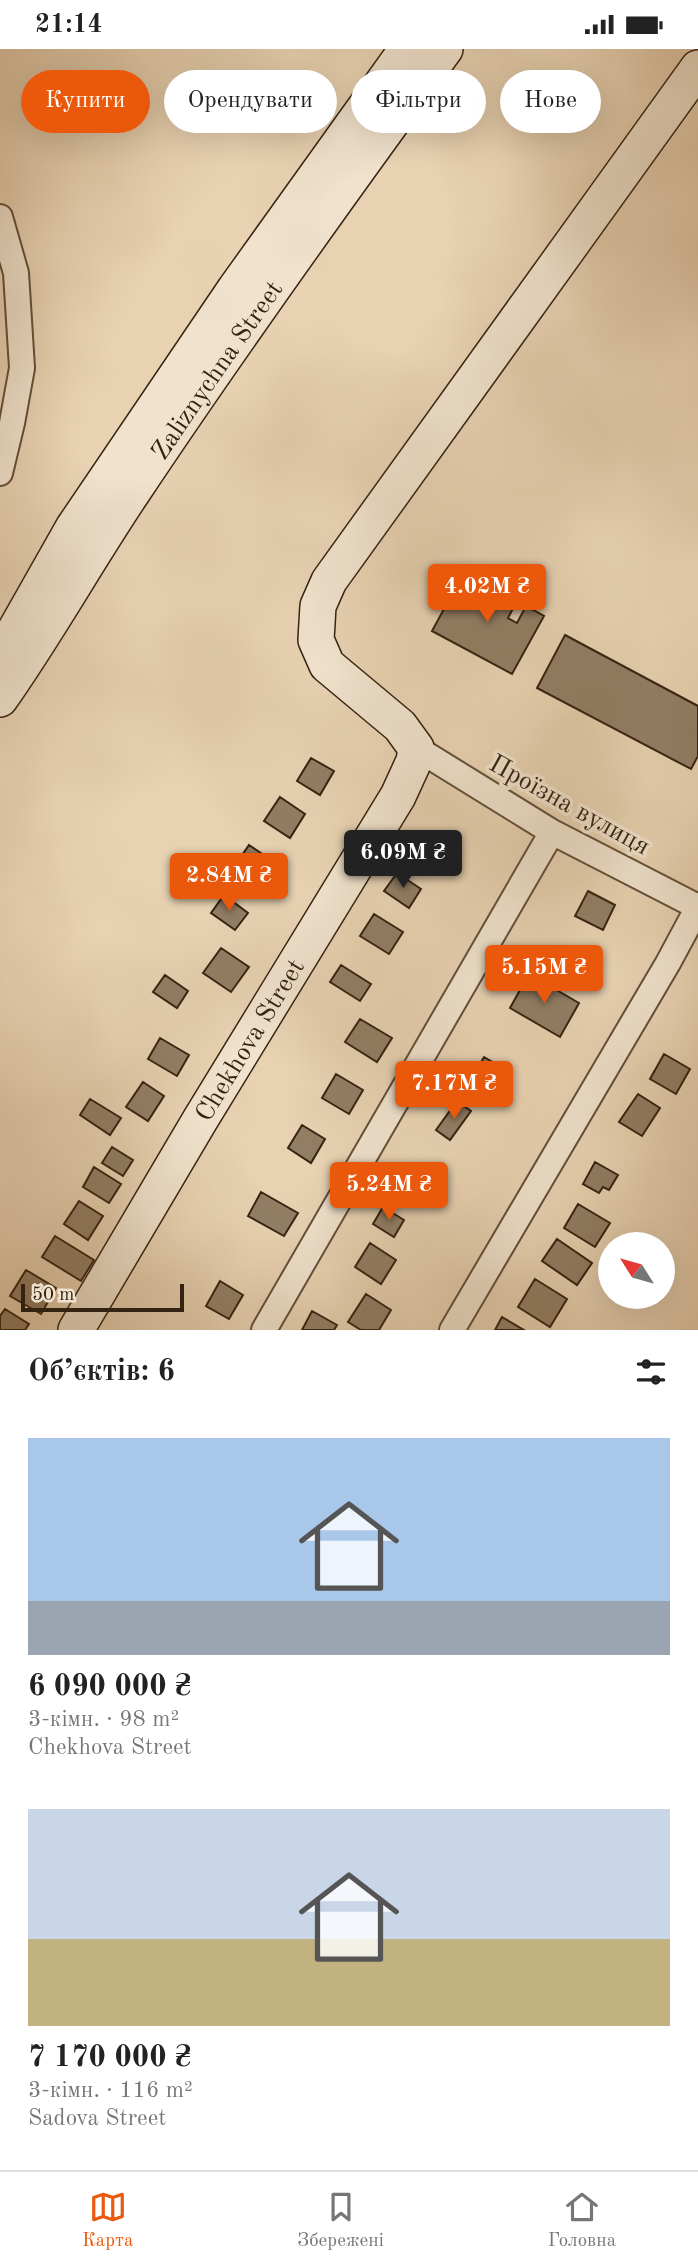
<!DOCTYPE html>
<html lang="uk">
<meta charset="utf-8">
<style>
body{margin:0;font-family:"Old Standard TT",serif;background:#f2f2f2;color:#222;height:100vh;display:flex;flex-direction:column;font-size:26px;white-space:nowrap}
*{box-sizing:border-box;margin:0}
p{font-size:23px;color:#767676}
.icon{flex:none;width:38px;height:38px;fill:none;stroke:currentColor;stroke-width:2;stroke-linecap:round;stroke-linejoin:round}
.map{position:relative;height:1281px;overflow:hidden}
.panel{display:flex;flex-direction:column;background:#fff;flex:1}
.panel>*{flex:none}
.top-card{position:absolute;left:21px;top:21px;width:656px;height:63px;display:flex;gap:14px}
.needle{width:46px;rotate:307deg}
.fabs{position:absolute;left:598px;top:1183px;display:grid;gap:14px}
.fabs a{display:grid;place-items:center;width:77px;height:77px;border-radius:50%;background:#fff;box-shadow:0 7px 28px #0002;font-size:35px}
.scale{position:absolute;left:21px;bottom:18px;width:163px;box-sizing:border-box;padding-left:7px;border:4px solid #352311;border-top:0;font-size:19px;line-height:24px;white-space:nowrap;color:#352311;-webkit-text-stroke:5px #f0e2cd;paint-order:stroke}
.price{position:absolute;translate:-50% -60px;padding:0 16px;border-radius:7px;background:#ea580c;color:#fff;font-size:23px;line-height:46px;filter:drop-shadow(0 2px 4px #0008)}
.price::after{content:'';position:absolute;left:50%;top:42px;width:21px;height:16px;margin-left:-10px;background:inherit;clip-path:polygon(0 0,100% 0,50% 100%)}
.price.current{background:#222;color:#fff}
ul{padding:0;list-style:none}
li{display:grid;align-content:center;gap:14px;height:371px;padding:0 28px}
li span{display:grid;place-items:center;height:217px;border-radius:0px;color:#555}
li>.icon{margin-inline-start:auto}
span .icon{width:126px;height:126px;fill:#fffc;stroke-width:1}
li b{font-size:30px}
h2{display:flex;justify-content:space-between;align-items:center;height:84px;padding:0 28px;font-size:30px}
.tag{padding:0 24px;border-radius:32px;background:#fff;box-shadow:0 7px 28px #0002;font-size:24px;line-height:63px}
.tag.current{background:#ea580c;color:#fff}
.status{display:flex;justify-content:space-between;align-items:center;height:49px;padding:0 35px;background:#fff;direction:ltr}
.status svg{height:19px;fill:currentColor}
.dock{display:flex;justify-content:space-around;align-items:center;height:98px;border-top:2px solid #e0e0e0;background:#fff;font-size:19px;color:#767676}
.dock a{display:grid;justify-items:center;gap:4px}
.dock .current{color:#ea580c}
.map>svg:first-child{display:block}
</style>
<div class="status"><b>21:14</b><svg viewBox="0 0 49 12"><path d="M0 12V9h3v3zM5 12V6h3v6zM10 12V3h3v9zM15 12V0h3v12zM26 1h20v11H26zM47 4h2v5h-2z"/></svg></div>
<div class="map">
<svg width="698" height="1281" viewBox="0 0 698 1281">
<rect width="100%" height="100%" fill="#e8d2b2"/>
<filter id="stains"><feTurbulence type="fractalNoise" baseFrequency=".00286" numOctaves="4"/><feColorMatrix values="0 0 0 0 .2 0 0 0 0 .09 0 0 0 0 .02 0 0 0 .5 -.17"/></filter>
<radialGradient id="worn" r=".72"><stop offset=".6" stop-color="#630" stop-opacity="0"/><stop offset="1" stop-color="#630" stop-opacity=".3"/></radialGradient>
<path fill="#927e65" stroke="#352311" stroke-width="2" d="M 464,523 L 517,552 L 508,569 L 517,574 L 526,557 L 544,567 L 512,625 L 432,582 Z
M 565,586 L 698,657 L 698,707 L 691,720 L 537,639 Z
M 311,709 L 334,722 L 320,746 L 297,732 Z
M 280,748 L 305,765 L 290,789 L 264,772 Z
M 249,796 L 277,815 L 262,837 L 234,818 Z
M 397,824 L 421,840 L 409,859 L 384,842 Z
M 588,842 L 615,856 L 603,881 L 575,867 Z
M 224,846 L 248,864 L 235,881 L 211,864 Z
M 374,865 L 403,883 L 389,905 L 360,887 Z
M 221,899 L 249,918 L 231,943 L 203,924 Z
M 341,916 L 371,935 L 360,952 L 330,933 Z
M 529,925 L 579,954 L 560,988 L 510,959 Z
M 165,926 L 188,942 L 177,959 L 153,943 Z
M 360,970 L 392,989 L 377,1013 L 345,993 Z
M 160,989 L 189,1006 L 177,1027 L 148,1010 Z
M 664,1005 L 690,1020 L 676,1045 L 650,1030 Z
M 484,1008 L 508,1022 L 498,1040 L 474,1025 Z
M 336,1025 L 363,1041 L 349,1065 L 322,1049 Z
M 143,1033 L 164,1047 L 148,1072 L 126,1058 Z
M 638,1045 L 660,1059 L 642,1087 L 619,1073 Z
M 90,1050 L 121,1069 L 110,1086 L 80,1066 Z
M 457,1052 L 471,1062 L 450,1091 L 436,1081 Z
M 302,1076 L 325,1090 L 311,1114 L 288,1099 Z
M 112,1098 L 133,1111 L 123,1127 L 102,1114 Z
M 595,1113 L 618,1126 L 609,1141 L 603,1138 L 599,1144 L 583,1135 Z
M 94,1118 L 121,1135 L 109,1154 L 83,1138 Z
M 261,1143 L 298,1164 L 284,1187 L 248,1167 Z
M 79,1152 L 103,1167 L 88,1191 L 64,1175 Z
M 578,1155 L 610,1174 L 595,1198 L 564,1179 Z
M 383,1158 L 404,1171 L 394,1188 L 373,1175 Z
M 55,1187 L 94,1211 L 81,1232 L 42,1208 Z
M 557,1190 L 592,1214 L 577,1236 L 542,1212 Z
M 370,1194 L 396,1211 L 381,1235 L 355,1218 Z
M 26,1221 L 56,1239 L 41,1265 L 10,1247 Z
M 535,1230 L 567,1250 L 550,1278 L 518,1258 Z
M 220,1232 L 243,1246 L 229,1270 L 206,1257 Z
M 366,1245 L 391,1261 L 379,1281 L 361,1281 L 348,1273 Z
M 5,1260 L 29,1275 L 25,1281 L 0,1281 L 0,1267 Z
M 312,1262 L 337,1276 L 334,1281 L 302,1281 Z
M 502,1268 L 524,1281 L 495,1281 Z"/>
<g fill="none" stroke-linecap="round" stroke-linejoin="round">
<g stroke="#624f39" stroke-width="28">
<path id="street" d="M 0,168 L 16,224 L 22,319 L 12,374 L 0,424
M 416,699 L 552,783 L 698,858
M 264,1281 L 552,783
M 452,1281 L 668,914 L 698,858"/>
</g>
<g stroke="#352311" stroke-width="38">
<g id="secondary">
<path d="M 0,608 L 73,479 L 235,240 L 407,0"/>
<path id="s1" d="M 0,650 C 48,582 88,509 134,441 C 234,291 339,145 445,0"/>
<path id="s2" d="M 76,1281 L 200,1071 L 398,747 L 414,712 L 416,699 L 400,677 L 327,616 L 316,591 L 318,557 L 329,532 L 698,19"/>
</g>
</g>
<use href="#street" stroke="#f0e2cd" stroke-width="24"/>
<use href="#secondary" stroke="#f0e2cd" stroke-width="35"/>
</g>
<g text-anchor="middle" stroke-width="7" stroke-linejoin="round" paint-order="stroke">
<g font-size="26" fill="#352311" stroke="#f0e2cd">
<text dy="9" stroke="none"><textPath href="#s1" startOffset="394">Zaliznychna Street</textPath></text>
<text transform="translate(570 755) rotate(29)" y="9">Проїзна вулиця</text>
<text dy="9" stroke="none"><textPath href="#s2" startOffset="338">Chekhova Street</textPath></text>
</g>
</g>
<rect width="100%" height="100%" filter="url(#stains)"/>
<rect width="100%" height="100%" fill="url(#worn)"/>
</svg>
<div class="fabs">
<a><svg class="needle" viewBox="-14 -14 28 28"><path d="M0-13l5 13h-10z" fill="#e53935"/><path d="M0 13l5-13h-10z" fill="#767676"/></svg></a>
</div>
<div class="scale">50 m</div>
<b class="price" style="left:487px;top:575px">4.02M ₴</b>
<b class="price current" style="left:403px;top:841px">6.09M ₴</b>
<b class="price" style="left:229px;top:864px">2.84M ₴</b>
<b class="price" style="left:544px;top:956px">5.15M ₴</b>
<b class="price" style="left:454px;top:1072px">7.17M ₴</b>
<b class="price" style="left:389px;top:1173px">5.24M ₴</b>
<div class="top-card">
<a class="tag current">Купити</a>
<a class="tag">Орендувати</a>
<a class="tag">Фільтри</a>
<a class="tag">Нове</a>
</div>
</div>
<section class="panel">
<h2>Об’єктів: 6<svg class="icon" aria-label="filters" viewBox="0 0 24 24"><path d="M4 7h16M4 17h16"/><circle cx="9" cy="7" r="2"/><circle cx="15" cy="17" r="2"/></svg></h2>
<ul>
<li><span style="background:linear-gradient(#a9c7e8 75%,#9aa5b1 0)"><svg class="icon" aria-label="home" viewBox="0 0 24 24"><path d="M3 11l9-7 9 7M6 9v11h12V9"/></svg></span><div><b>6 090 000 ₴</b><p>3-кімн. · 98 m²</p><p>Chekhova Street</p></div></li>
<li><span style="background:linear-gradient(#c9d6e8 60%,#c2b280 0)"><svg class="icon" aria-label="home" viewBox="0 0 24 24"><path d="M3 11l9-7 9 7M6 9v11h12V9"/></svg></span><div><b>7 170 000 ₴</b><p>3-кімн. · 116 m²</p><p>Sadova Street</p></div></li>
</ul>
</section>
<nav class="dock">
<a class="current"><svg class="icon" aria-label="map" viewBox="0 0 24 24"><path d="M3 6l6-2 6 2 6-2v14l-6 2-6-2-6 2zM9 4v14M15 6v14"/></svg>Карта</a>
<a><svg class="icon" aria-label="saved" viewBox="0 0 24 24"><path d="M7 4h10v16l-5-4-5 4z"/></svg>Збережені</a>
<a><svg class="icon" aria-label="home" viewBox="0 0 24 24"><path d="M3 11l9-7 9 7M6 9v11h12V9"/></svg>Головна</a>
</nav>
